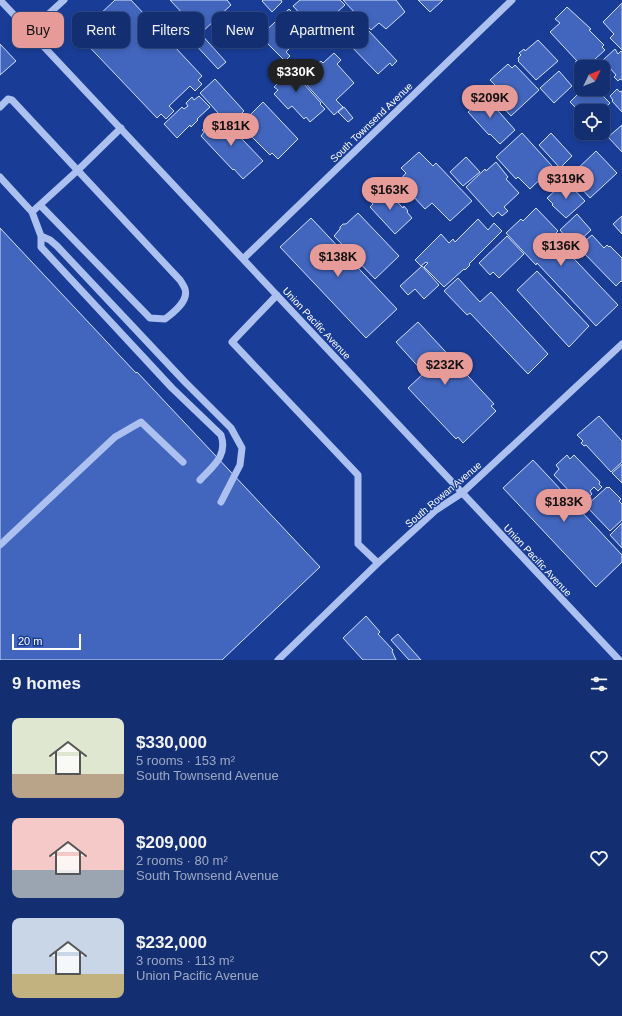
<!DOCTYPE html>
<meta charset="utf-8">
<style>
body{margin:0;font-family:Helvetica,sans-serif;background:#203a79;color:#f1f3f6;height:100vh;display:flex;flex-direction:column;font-size:15px;white-space:nowrap}
*{box-sizing:border-box;margin:0}
p{font-size:13px;color:#9da8c3}
.icon{flex:none;width:22px;height:22px;fill:none;stroke:currentColor;stroke-width:2;stroke-linecap:round;stroke-linejoin:round}
.map{position:relative;height:660px;overflow:hidden}
.panel{display:flex;flex-direction:column;background:#132e71;flex:1}
.panel>*{flex:none}
.top-card{position:absolute;left:12px;top:12px;width:400px;height:36px;display:flex;gap:8px}
.needle{width:26px;rotate:47deg}
.buttons{position:absolute;left:574px;top:60px;display:grid;gap:8px}
.buttons a{display:grid;place-items:center;width:36px;height:36px;border-radius:8px;background:#132e71;box-shadow:0 2px 6px #0003,0 0 0 1px #324a84;font-size:20px}
.scale{position:absolute;left:12px;bottom:10px;width:69px;box-sizing:border-box;padding-left:4px;border:2px solid #fff;border-top:0;font-size:11px;line-height:14px;white-space:nowrap;color:#fff;-webkit-text-stroke:3px #193d97;paint-order:stroke}
.price{position:absolute;translate:-50% -34px;padding:0 9px;border-radius:14px;background:#e69b98;color:#111;font-size:13px;line-height:26px;filter:drop-shadow(0 1px 2px #0008)}
.price::after{content:'';position:absolute;left:50%;top:24px;width:12px;height:9px;margin-left:-6px;background:inherit;clip-path:polygon(0 0,100% 0,50% 100%)}
.price.active{background:#222;color:#fff}
ul{padding:0;list-style:none}
li{display:flex;align-items:center;gap:12px;height:100px;padding:0 12px}
li span{display:grid;place-items:center;flex:none;width:112px;height:80px;border-radius:8px;color:#555}
li>.icon{margin-inline-start:auto}
span .icon{width:48px;height:48px;fill:#fffc;stroke-width:1}
li b{font-size:17px}
h2{display:flex;justify-content:space-between;align-items:center;height:48px;padding:0 12px;font-size:17px}
.chip{padding:0 14px;border-radius:8px;background:#132e71;box-shadow:0 2px 6px #0003,0 0 0 1px #324a84;font-size:14px;line-height:36px}
.chip.active{background:#e69b98;color:#111}
.map>svg:first-child{display:block}
</style>
<div class="map">
<svg width="622" height="660" viewBox="0 0 622 660">
<rect width="100%" height="100%" fill="#193d97"/>
<path fill="#4266be" stroke="#d4e0fb" d="M 115,0 L 131,0 L 202,76 L 198,80 L 202,84 L 195,91 L 190,86 L 169,106 L 174,111 L 166,119 L 161,114 L 157,118 L 78,35 Z
M 170,0 L 227,0 L 231,5 L 201,33 Z
M 263,0 L 281,0 L 282,2 L 272,12 L 262,1 Z
M 300,0 L 340,0 L 345,5 L 324,24 L 328,29 L 322,34 L 318,30 L 317,32 L 293,6 Z
M 343,0 L 396,0 L 405,12 L 386,29 L 379,23 L 371,30 Z
M 418,0 L 443,0 L 430,12 Z
M 622,3 L 622,50 L 610,38 L 614,34 L 603,22 Z
M 567,7 L 591,29 L 589,30 L 604,45 L 602,47 L 605,50 L 594,60 L 596,62 L 591,67 L 585,67 L 584,65 L 582,67 L 581,65 L 579,67 L 576,65 L 577,64 L 575,62 L 577,61 L 550,32 L 560,23 L 555,19 Z
M 289,9 L 312,33 L 298,46 L 295,43 L 286,52 L 290,56 L 285,61 L 260,36 Z
M 353,14 L 397,61 L 392,66 L 390,63 L 378,74 L 345,40 L 343,42 L 333,31 Z
M 200,33 L 226,62 L 218,69 L 192,41 Z
M 538,40 L 558,61 L 536,80 L 518,61 L 519,60 L 518,58 L 521,55 L 519,53 L 524,49 L 525,51 Z
M 0,44 L 16,61 L 0,75 Z
M 615,49 L 618,54 L 621,51 L 622,52 L 622,80 L 620,79 L 618,81 L 614,77 L 616,75 L 603,60 Z
M 334,53 L 341,60 L 337,64 L 354,83 L 336,100 L 343,107 L 334,115 L 305,83 L 314,75 L 312,73 L 318,67 L 316,65 L 321,61 L 323,63 Z
M 283,61 L 321,103 L 320,104 L 325,109 L 310,122 L 306,117 L 304,119 L 292,106 L 288,109 L 274,94 L 278,90 L 274,87 L 279,82 L 271,73 Z
M 508,64 L 512,68 L 515,65 L 539,90 L 511,116 L 497,101 L 504,94 L 490,80 Z
M 559,71 L 572,86 L 554,103 L 540,88 Z
M 215,79 L 244,111 L 229,125 L 200,93 Z
M 581,87 L 581,89 L 596,89 L 610,103 L 602,111 L 581,111 L 581,113 L 570,102 L 581,91 L 579,89 Z
M 617,89 L 620,92 L 622,91 L 622,112 L 612,101 L 613,100 L 610,96 Z
M 479,93 L 484,98 L 485,96 L 515,130 L 500,144 L 490,134 L 489,135 L 468,112 L 473,108 L 468,103 Z
M 199,96 L 210,107 L 197,119 L 198,120 L 191,127 L 190,125 L 177,138 L 164,124 L 182,107 L 184,109 L 188,106 L 186,103 L 192,97 L 194,100 Z
M 263,102 L 298,139 L 278,159 L 272,153 L 270,155 L 249,134 L 252,131 L 243,122 Z
M 344,107 L 353,118 L 348,122 L 338,112 Z
M 219,115 L 263,161 L 243,179 L 234,169 L 233,170 L 201,136 L 204,132 L 202,130 Z
M 622,125 L 622,152 L 608,137 Z
M 522,133 L 553,167 L 530,189 L 518,177 L 516,179 L 496,157 Z
M 551,133 L 572,156 L 560,168 L 539,145 Z
M 596,151 L 617,173 L 590,198 L 570,176 Z
M 419,152 L 433,166 L 436,163 L 472,201 L 450,221 L 432,203 L 425,209 L 399,181 L 406,173 L 401,168 Z
M 466,157 L 480,172 L 463,186 L 450,172 Z
M 496,162 L 508,177 L 506,179 L 519,193 L 504,207 L 508,211 L 502,216 L 498,212 L 493,217 L 466,187 L 485,169 L 486,171 Z
M 566,181 L 585,201 L 566,218 L 552,205 L 553,204 L 547,198 Z
M 381,190 L 384,194 L 387,191 L 403,208 L 404,206 L 408,211 L 407,212 L 412,218 L 395,234 L 370,207 L 373,204 L 370,201 Z
M 536,208 L 558,231 L 545,244 L 551,251 L 559,243 L 618,305 L 596,326 L 537,263 L 536,265 L 506,233 L 521,219 L 523,221 Z
M 358,213 L 399,256 L 375,279 L 334,236 L 340,229 L 340,227 L 343,224 L 346,224 Z
M 577,214 L 591,230 L 574,246 L 560,230 Z
M 622,216 L 622,234 L 613,224 Z
M 311,218 L 397,309 L 366,338 L 280,247 Z
M 478,219 L 488,230 L 494,223 L 502,231 L 469,264 L 470,265 L 465,270 L 464,269 L 444,287 L 424,267 L 428,263 L 426,262 L 421,266 L 415,260 L 441,234 L 449,243 L 453,239 L 455,242 Z
M 0,228 L 136,373 L 137,372 L 320,567 L 222,660 L 0,660 Z
M 592,235 L 604,248 L 607,245 L 609,247 L 610,246 L 622,258 L 622,282 L 621,281 L 616,286 L 578,247 Z
M 507,236 L 524,254 L 499,278 L 493,272 L 490,275 L 479,263 Z
M 422,266 L 439,285 L 424,299 L 415,289 L 408,295 L 400,286 Z
M 537,271 L 589,326 L 569,347 L 517,290 Z
M 458,278 L 480,302 L 491,292 L 548,354 L 528,374 L 470,313 L 467,315 L 444,291 Z
M 418,322 L 494,404 L 491,406 L 496,411 L 463,443 L 458,437 L 456,439 L 408,388 L 424,373 L 396,342 Z
M 599,416 L 622,441 L 622,462 L 611,472 L 586,445 L 584,446 L 581,443 L 583,441 L 577,435 Z
M 567,455 L 570,459 L 574,455 L 600,482 L 599,484 L 602,487 L 598,491 L 594,487 L 590,491 L 592,494 L 583,503 L 574,493 L 572,494 L 554,475 L 559,469 L 556,465 Z
M 533,460 L 622,555 L 622,562 L 596,587 L 503,488 Z
M 622,464 L 622,483 L 612,473 Z
M 607,487 L 608,488 L 609,487 L 621,499 L 619,501 L 622,504 L 622,520 L 610,531 L 586,506 Z
M 622,523 L 622,548 L 610,535 Z
M 366,616 L 380,632 L 378,634 L 393,650 L 392,651 L 396,660 L 363,660 L 343,638 Z
M 398,634 L 421,660 L 409,660 L 391,640 Z"/>
<g fill="none" stroke-linecap="round" stroke-linejoin="round">
<path stroke="#adc1f0" stroke-width="7" d="M 0,0 L 619,660
M 30,31 L 64,0
M 0,107 L 8,99 L 12,100 L 180,280 C 182,283 184,286 185,289 C 189,301 173,313 165,319 L 150,318 L 40,205
M 121,128 L 77,171 L 32,212 L 41,236 L 41,247 L 172,388 L 221,435 C 228,456 213,466 200,480
M 0,177 L 32,212
M 41,236 L 50,240 L 57,246 L 185,382 L 231,428 L 242,448 L 240,465 L 221,502
M 243,259 L 512,0
M 277,295 L 232,342 L 358,475 L 358,544 L 378,563
M 0,545 L 115,437 L 141,422 L 183,462
M 278,660 L 378,563 L 436,510 L 462,493 L 622,344"/>
</g>
<g text-anchor="middle" stroke-width="3" stroke-linejoin="round" paint-order="stroke">
<g font-size="10" fill="#fff" stroke="#193d97">
<text transform="translate(371 122) rotate(-44)" y="4">South Townsend Avenue</text>
<text transform="translate(317 323) rotate(47)" y="4">Union Pacific Avenue</text>
<text transform="translate(443 494) rotate(-40)" y="4">South Rowan Avenue</text>
<text transform="translate(538 560) rotate(47)" y="4">Union Pacific Avenue</text>
</g>
</g>
</svg>
<div class="buttons">
<a><svg class="needle" viewBox="-14 -14 28 28"><path d="M0-13l5 13h-10z" fill="#e53935"/><path d="M0 13l5-13h-10z" fill="#9da8c3"/></svg></a>
<a><svg class="icon" aria-label="locate" viewBox="0 0 24 24"><circle cx="12" cy="12" r="6"/><path d="M12 2v4M12 18v4M2 12h4M18 12h4"/></svg></a>
</div>
<div class="scale">20 m</div>
<b class="price active" style="left:296px;top:93px">$330K</b>
<b class="price" style="left:490px;top:119px">$209K</b>
<b class="price" style="left:231px;top:147px">$181K</b>
<b class="price" style="left:566px;top:200px">$319K</b>
<b class="price" style="left:390px;top:211px">$163K</b>
<b class="price" style="left:561px;top:267px">$136K</b>
<b class="price" style="left:338px;top:278px">$138K</b>
<b class="price" style="left:445px;top:386px">$232K</b>
<b class="price" style="left:564px;top:523px">$183K</b>
<div class="top-card">
<a class="chip active">Buy</a>
<a class="chip">Rent</a>
<a class="chip">Filters</a>
<a class="chip">New</a>
<a class="chip">Apartment</a>
</div>
</div>
<section class="panel">
<h2>9 homes<svg class="icon" aria-label="filters" viewBox="0 0 24 24"><path d="M4 7h16M4 17h16"/><circle cx="9" cy="7" r="2"/><circle cx="15" cy="17" r="2"/></svg></h2>
<ul>
<li><span style="background:linear-gradient(#dfe7d0 70%,#b9a48a 0)"><svg class="icon" aria-label="home" viewBox="0 0 24 24"><path d="M3 11l9-7 9 7M6 9v11h12V9"/></svg></span><div><b>$330,000</b><p>5 rooms · 153 m²</p><p>South Townsend Avenue</p></div><svg class="icon" aria-label="heart" viewBox="0 0 24 24"><path d="M12 20l-8-8c-3-5 5-10 8-4 3-6 11-1 8 4z"/></svg></li>
<li><span style="background:linear-gradient(#f6c9c9 65%,#9aa5b1 0)"><svg class="icon" aria-label="home" viewBox="0 0 24 24"><path d="M3 11l9-7 9 7M6 9v11h12V9"/></svg></span><div><b>$209,000</b><p>2 rooms · 80 m²</p><p>South Townsend Avenue</p></div><svg class="icon" aria-label="heart" viewBox="0 0 24 24"><path d="M12 20l-8-8c-3-5 5-10 8-4 3-6 11-1 8 4z"/></svg></li>
<li><span style="background:linear-gradient(#c9d6e8 70%,#c2b280 0)"><svg class="icon" aria-label="home" viewBox="0 0 24 24"><path d="M3 11l9-7 9 7M6 9v11h12V9"/></svg></span><div><b>$232,000</b><p>3 rooms · 113 m²</p><p>Union Pacific Avenue</p></div><svg class="icon" aria-label="heart" viewBox="0 0 24 24"><path d="M12 20l-8-8c-3-5 5-10 8-4 3-6 11-1 8 4z"/></svg></li>
</ul>
</section>
